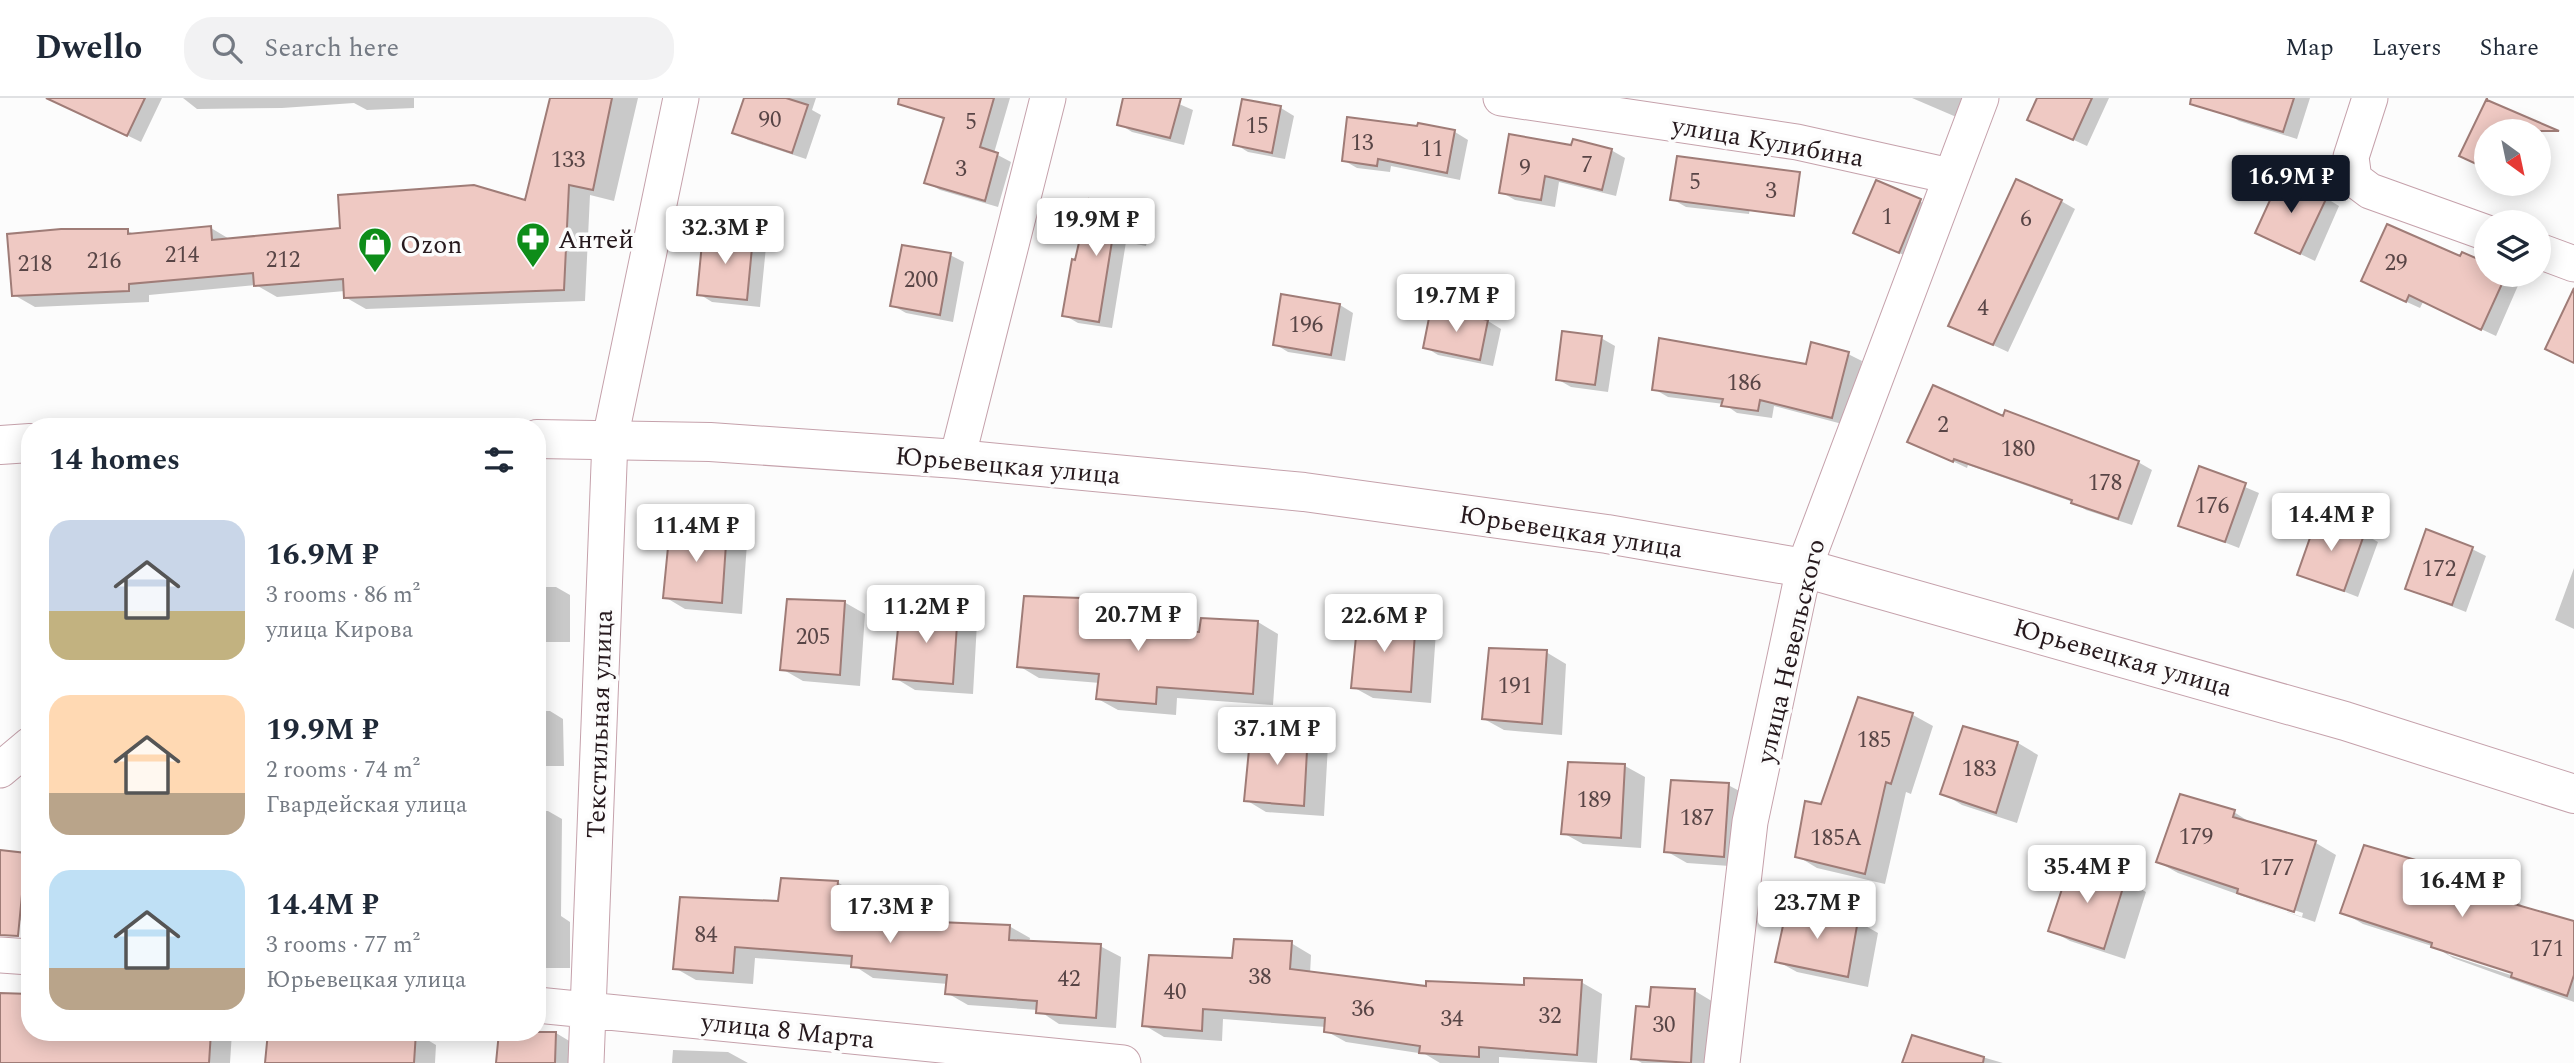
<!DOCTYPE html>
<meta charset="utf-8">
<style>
body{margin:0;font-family:Spectral,serif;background:#f2f2f3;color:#1f2937;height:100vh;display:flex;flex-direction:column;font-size:26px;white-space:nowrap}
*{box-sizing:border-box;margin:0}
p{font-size:23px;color:#747a83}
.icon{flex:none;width:38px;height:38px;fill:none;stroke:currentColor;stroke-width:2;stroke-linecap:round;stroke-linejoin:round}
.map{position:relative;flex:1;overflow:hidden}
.sheet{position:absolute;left:21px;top:320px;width:525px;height:623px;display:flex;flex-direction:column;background:#fff;border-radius:28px;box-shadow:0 4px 18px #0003}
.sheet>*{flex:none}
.needle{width:46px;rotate:147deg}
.fabs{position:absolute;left:2474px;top:21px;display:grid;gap:14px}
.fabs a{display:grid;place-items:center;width:77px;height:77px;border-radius:50%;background:#fff;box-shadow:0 4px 18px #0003;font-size:35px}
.price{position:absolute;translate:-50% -60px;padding:0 16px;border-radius:7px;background:#fff;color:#222;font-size:23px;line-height:46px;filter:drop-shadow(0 2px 4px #0008)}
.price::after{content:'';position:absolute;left:50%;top:42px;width:21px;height:16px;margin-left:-10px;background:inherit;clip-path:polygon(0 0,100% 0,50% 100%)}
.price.active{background:#111827;color:#fff}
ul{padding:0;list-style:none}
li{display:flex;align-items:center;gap:21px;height:175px;padding:0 28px}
li span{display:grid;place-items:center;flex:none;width:196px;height:140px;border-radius:21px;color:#555}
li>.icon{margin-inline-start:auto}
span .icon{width:84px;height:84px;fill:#fffc;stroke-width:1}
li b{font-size:30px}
h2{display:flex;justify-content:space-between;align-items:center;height:84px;padding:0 28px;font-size:30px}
header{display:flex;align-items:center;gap:42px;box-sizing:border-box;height:98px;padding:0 35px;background:#fff;border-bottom:2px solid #e0e1e3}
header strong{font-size:33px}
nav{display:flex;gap:38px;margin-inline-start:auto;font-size:24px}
.search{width:490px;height:63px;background:#f2f2f3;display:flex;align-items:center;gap:18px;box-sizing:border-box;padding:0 24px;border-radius:28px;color:#747a83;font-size:26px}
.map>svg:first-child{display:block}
</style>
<header>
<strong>Dwello</strong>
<div class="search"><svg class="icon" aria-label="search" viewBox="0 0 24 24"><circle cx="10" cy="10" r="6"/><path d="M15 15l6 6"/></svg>Search here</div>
<nav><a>Map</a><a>Layers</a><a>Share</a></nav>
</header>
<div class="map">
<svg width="2574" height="965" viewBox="0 0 2574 965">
<rect width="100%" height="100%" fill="#fcfcfc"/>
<path fill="#0003" fill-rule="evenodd" d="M 50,0 L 162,0 L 141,44 Z
M 183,0 L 414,0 L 414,10 L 367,12 L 354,5 L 282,10 L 197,11 Z
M 552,0 L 638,0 L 614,103 L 590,97 L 585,203 L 366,211 L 345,199 L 345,193 L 277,199 L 256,187 L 149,197 L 149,204 L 35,209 L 14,197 L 128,133 L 136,137 L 211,130 L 231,142 L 342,132 L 527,104 Z
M 746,0 L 816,0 L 812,12 L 821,17 L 806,61 L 748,42 L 734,34 Z
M 931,0 L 1010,0 L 994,55 L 1011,64 L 998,109 L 940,92 L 926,84 L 945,22 L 926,13 Z
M 1125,0 L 1165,0 L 1193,12 L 1184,47 L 1132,34 L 1119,26 Z
M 1912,0 L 1969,0 L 1961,21 Z
M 2039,0 L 2109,0 L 2087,48 L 2030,22 Z
M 2231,0 L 2310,0 L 2297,41 L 2239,23 L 2226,15 Z
M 1281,10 L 1294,18 L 1285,61 L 1248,54 L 1235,46 Z
M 1419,27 L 1455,34 L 1468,42 L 1460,82 L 1391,68 L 1390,74 L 1357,70 L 1343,62 L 1418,30 Z
M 1573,49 L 1611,52 L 1625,60 L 1616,98 L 1559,84 L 1555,109 L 1515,102 L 1501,94 Z
M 1755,78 L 1749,116 L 1686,109 L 1672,101 Z
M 1877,84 L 1934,110 L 1913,161 L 1869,142 Z
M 2326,100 L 2339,108 L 2315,163 L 2271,142 Z
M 2061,103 L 2075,111 L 2008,254 L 1950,227 Z
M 1139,114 L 1152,122 L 1146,148 L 1126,144 L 1112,230 L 1078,225 L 1064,217 L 1076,164 Z
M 752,141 L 766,149 L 760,209 L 712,204 L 699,196 Z
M 950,157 L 964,164 L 953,224 L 906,215 L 892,207 Z
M 2487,177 L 2509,177 L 2520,183 L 2496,238 L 2423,204 L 2420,210 L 2376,190 Z
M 1340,207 L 1353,215 L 1345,263 L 1288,254 L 1275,246 Z
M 1488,223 L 1501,231 L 1493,268 L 1438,257 L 1425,249 Z
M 1601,240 L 1615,248 L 1608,294 L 1571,289 L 1557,281 Z
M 1848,256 L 1862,263 L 1846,327 L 1774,308 L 1772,320 L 1737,315 L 1724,306 L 1668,299 L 1654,291 L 1807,268 Z
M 2004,320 L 2138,364 L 2152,372 L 2132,427 L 2086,412 L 2073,404 L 1968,367 L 1967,370 L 1910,343 Z
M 2200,370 L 2259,395 L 2239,450 L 2180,427 Z
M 727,433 L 747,445 L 742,516 L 685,511 L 665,499 Z
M 2364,436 L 2378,444 L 2358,499 L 2299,476 Z
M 2472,451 L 2486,458 L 2466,514 L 2407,491 Z
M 2574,470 L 2574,531 L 2555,522 Z
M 537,489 L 556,489 L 570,497 L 570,544 L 537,544 Z
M 1081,502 L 1101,514 L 1100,531 L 1201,536 L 1258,524 L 1278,536 L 1273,607 L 1177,600 L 1176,617 L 1118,612 L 1098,601 L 1100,585 L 1039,580 L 1019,568 Z
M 844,504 L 865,516 L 860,588 L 803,583 L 782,571 Z
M 957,514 L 977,525 L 973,596 L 915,592 L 895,580 Z
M 1415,522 L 1436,534 L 1431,605 L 1373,600 L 1353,589 Z
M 1546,554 L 1566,566 L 1562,637 L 1504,632 L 1484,621 Z
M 537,613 L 550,613 L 563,621 L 564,668 L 537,668 Z
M 1913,617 L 1933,628 L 1911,696 L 1906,694 L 1885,786 L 1817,770 L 1797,758 L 1822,708 Z
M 1964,630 L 2018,645 L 2038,657 L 2017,725 L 1962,707 L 1942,695 Z
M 1253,633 L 1308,636 L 1328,647 L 1324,718 L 1266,714 L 1246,702 Z
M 1570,665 L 1625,668 L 1645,679 L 1641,750 L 1583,746 L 1563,735 Z
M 1728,687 L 1749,698 L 1744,769 L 1687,765 L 1666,753 Z
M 537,713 L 548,713 L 562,721 L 561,818 L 570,824 L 570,870 L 537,870 Z
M 2234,714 L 2254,727 L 2316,745 L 2336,757 L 2315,824 L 2178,775 L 2158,764 ZM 2250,798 L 2303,815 L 2302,819 L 2255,803 Z
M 2365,749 L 2419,765 L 2438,778 L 2509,798 L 2528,812 L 2574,825 L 2574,904 L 2453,860 L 2435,849 L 2363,826 L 2342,814 ZM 2444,851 L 2521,876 L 2520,880 L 2449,857 Z
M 0,754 L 30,759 L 30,823 L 0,821 Z
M 2072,767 L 2125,782 L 2146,794 L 2125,861 L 2070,843 L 2050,832 Z
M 837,784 L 857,796 L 857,800 L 915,802 L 935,814 L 934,825 L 1009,828 L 1030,840 L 1029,845 L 1100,848 L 1121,859 L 1116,930 L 1059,926 L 1038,912 L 968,907 L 947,895 L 948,886 L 873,880 L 853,867 L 755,860 L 753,886 L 696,882 L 675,870 L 780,805 Z
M 1857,823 L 1878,835 L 1868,889 L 1797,874 L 1777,863 Z
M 1291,845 L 1311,857 L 1310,876 L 1427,890 L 1525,889 L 1581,884 L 1602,896 L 1597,965 L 1499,959 L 1499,965 L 1440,965 L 1425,956 L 1346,944 L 1326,933 L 1326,929 L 1223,921 L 1222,943 L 1164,939 L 1144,927 L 1234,861 Z
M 1695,893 L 1715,905 L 1711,965 L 1642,965 L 1633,960 L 1651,911 Z
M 0,897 L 30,934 L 232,934 L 230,965 L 0,965 Z
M 537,934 L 556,935 L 576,947 L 575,965 L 498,965 Z
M 416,935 L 436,947 L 435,965 L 267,965 Z
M 1913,939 L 2003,965 L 1904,965 Z
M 673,952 L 728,954 L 748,965 L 672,965 Z"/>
<path fill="#efc9c3" stroke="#9f7c77" stroke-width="2" d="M 46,0 L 145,0 L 127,38 Z
M 550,0 L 612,0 L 593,92 L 569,87 L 564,192 L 344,200 L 343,181 L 254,188 L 253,175 L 129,186 L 129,193 L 12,198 L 7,136 L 61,131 L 128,131 L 128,136 L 211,128 L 212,142 L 340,130 L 338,97 L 474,87 L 525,102 Z
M 744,0 L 786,0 L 808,7 L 792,55 L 732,35 Z
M 899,0 L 994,0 L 980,49 L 998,55 L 985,103 L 924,85 L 944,20 L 898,6 Z
M 1123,0 L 1181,0 L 1170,40 L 1117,27 Z
M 2037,0 L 2092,0 L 2073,42 L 2027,22 Z
M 2191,0 L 2294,0 L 2283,34 L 2190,6 Z
M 2487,0 L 2487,2 L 2559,33 L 2487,33 L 2487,71 L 2459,58 Z
M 1242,1 L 1281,8 L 1272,55 L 1233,47 Z
M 1347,19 L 1417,28 L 1418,25 L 1455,32 L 1447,75 L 1378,61 L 1377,68 L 1342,63 Z
M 1509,36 L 1571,47 L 1573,41 L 1612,51 L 1602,92 L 1545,78 L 1541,102 L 1499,95 Z
M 1677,58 L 1800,74 L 1794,118 L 1670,102 Z
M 2281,78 L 2327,99 L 2300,156 L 2255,135 Z
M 2016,81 L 2062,102 L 1993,247 L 1948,228 Z
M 1876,82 L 1921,101 L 1899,155 L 1853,135 Z
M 1089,101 L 1139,112 L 1132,142 L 1113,137 L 1099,224 L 1062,218 L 1072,161 L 1075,162 Z
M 2387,126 L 2460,158 L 2462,154 L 2487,165 L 2487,177 L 2506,177 L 2481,232 L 2409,197 L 2406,204 L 2361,183 Z
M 703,135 L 753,139 L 747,202 L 697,197 Z
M 902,147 L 951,155 L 940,217 L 890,208 Z
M 2574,190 L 2574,265 L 2545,251 Z
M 1281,196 L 1340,206 L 1331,257 L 1273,247 Z
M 1431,210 L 1488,222 L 1480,262 L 1423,250 Z
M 1562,233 L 1602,238 L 1595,287 L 1556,282 Z
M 1659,240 L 1806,266 L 1811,244 L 1849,254 L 1832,320 L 1760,302 L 1758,313 L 1721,308 L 1723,301 L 1652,292 Z
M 1933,287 L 2003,318 L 2005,312 L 2139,363 L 2118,421 L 2071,405 L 2072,402 L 1954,361 L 1953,364 L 1907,344 Z
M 2199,368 L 2246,385 L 2225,444 L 2178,428 Z
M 2318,417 L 2365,434 L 2344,493 L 2297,477 Z
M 670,429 L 727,431 L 722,505 L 663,500 Z
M 2426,431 L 2473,449 L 2452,507 L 2405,491 Z
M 1024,498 L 1081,500 L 1080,529 L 1199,534 L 1201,520 L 1258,523 L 1253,596 L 1157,589 L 1156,606 L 1096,601 L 1099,576 L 1017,569 Z
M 787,501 L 845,503 L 840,577 L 780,572 Z
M 900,510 L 958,512 L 953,586 L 893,581 Z
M 1358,518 L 1416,520 L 1411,594 L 1351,590 Z
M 1489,550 L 1547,552 L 1542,626 L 1482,621 Z
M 1858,599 L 1913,615 L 1891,686 L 1886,684 L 1865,776 L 1795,759 L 1805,703 L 1821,706 Z
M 1963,628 L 2018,644 L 1996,715 L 1940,696 Z
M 1251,631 L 1308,634 L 1304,708 L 1244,703 Z
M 1568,664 L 1625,666 L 1621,740 L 1561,736 Z
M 1671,682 L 1729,685 L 1724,759 L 1664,754 Z
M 2180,696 L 2235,712 L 2233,719 L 2316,743 L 2294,814 L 2237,795 L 2238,791 L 2156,764 Z
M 2364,747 L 2419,763 L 2417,770 L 2509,796 L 2507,804 L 2574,823 L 2574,877 L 2567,898 L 2511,879 L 2512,875 L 2431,849 L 2432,845 L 2340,815 Z
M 0,752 L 26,755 L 18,838 L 0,837 Z
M 2071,764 L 2126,780 L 2104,851 L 2048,833 Z
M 781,780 L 838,783 L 837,797 L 915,800 L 914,823 L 1010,827 L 1009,842 L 1101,846 L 1096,920 L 1036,915 L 1037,903 L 945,896 L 947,877 L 851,869 L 852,858 L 735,849 L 733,875 L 673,871 L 680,799 L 778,803 Z
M 1788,805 L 1858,822 L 1848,879 L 1775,864 Z
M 1234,841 L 1292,843 L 1290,871 L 1426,888 L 1426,883 L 1524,887 L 1524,880 L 1582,882 L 1577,957 L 1479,949 L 1479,959 L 1419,955 L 1420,948 L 1324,934 L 1325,920 L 1203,911 L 1202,933 L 1142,928 L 1149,857 L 1232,860 Z
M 1651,889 L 1695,891 L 1691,965 L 1631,961 L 1636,908 L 1649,909 Z
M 0,895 L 30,896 L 30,934 L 211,934 L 209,965 L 0,965 Z
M 268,934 L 416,934 L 414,965 L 265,965 Z
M 499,934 L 556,934 L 555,965 L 496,965 Z
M 1912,937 L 1984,959 L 1983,965 L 1902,965 Z"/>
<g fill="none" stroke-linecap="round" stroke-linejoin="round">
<g stroke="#c5a1ab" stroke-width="37">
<path id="minor" d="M 1501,0 L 1797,44 L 1950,78
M 2370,0 L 2351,59 L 2354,81 L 2370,93 L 2487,135
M 2539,153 L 2574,166
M 957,361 L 1048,0
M 0,672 L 30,647
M 0,857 L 30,859
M 537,907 L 1123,965
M 586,965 L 610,341 L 681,0
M 1722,965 L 1750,724 L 1804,470 L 1981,0"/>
</g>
<g stroke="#c5a1ab" stroke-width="40">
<path id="secondary" d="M 537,341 L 710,344 L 957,361 L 1304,394 L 1607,436 L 1804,470 L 2345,623 L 2574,696
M 0,347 L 30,345"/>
</g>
<use href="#minor" stroke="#fff" stroke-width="35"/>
<use href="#secondary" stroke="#fff" stroke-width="38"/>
</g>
<defs>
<g id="pharmacy-pin" transform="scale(1.75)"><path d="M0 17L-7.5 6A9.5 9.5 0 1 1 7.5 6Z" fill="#0e8d19" stroke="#fcfcfc"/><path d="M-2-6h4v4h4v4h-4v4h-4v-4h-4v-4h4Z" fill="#fff"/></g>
<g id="shop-pin" transform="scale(1.75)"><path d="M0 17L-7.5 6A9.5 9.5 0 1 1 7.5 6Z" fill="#0e8d19" stroke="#fcfcfc"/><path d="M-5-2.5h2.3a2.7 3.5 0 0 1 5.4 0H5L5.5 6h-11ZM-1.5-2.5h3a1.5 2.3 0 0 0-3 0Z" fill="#fff"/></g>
</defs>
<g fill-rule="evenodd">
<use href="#pharmacy-pin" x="533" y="141"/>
<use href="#shop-pin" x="375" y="146"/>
</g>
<g text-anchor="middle" stroke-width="7" stroke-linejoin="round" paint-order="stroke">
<g font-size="23" fill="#584546">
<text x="770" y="29">90</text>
<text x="971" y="31">5</text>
<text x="1257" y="35">15</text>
<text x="1362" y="52">13</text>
<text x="1432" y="58">11</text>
<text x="568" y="69">133</text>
<text x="1587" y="74">7</text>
<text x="1525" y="77">9</text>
<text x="961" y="78">3</text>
<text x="1695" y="91">5</text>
<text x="1771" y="100">3</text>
<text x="1887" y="126">1</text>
<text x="2026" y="128">6</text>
<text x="182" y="164">214</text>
<text x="283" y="169">212</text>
<text x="104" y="170">216</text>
<text x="2396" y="172">29</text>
<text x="35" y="173">218</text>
<text x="921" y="189">200</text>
<text x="1983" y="217">4</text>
<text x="1306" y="234">196</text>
<text x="1744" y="292">186</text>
<text x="1943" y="334">2</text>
<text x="2018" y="358">180</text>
<text x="2105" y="392">178</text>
<text x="2212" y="415">176</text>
<text x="2439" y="478">172</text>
<text x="813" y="546">205</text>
<text x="1515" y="595">191</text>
<text x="1874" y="649">185</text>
<text x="1979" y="678">183</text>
<text x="1594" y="709">189</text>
<text x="1697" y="727">187</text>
<text x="2196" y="746">179</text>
<text x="1836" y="747">185А</text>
<text x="2277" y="777">177</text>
<text x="706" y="844">84</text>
<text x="2547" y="858">171</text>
<text x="1260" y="886">38</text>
<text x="1069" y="888">42</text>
<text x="1175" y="901">40</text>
<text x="1363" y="918">36</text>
<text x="1550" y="925">32</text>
<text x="1452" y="928">34</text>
<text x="1664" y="934">30</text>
</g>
<g font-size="26" fill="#26191d" stroke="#fcfcfc">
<text transform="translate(1768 43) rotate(10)" y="9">улица Кулибина</text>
<text transform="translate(1008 367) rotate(5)" y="9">Юрьевецкая улица</text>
<text transform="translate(1571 433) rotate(9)" y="9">Юрьевецкая улица</text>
<text transform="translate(1790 553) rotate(-77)" y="9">улица Невельского</text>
<text transform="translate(2123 559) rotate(16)" y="9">Юрьевецкая улица</text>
<text transform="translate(599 626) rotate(-88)" y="9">Текстильная улица</text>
<text transform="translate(788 932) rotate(6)" y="9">улица 8 Марта</text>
</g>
<g font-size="26" fill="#26191d" stroke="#fcfcfc" text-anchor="start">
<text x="558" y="150">Антей</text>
<text x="400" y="155">Ozon</text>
</g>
</g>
</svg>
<div class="fabs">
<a><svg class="needle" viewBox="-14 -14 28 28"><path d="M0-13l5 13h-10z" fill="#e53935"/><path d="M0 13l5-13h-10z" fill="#747a83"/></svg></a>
<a><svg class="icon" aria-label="layers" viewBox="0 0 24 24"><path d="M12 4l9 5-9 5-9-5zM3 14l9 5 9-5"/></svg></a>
</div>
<b class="price active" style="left:2291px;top:117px">16.9M ₽</b>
<b class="price" style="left:1096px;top:160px">19.9M ₽</b>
<b class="price" style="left:725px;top:168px">32.3M ₽</b>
<b class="price" style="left:1456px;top:236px">19.7M ₽</b>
<b class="price" style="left:2331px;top:455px">14.4M ₽</b>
<b class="price" style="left:696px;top:466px">11.4M ₽</b>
<b class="price" style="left:926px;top:547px">11.2M ₽</b>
<b class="price" style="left:1138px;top:555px">20.7M ₽</b>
<b class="price" style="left:1384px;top:556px">22.6M ₽</b>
<b class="price" style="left:1277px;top:669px">37.1M ₽</b>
<b class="price" style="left:2087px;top:807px">35.4M ₽</b>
<b class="price" style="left:2462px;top:821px">16.4M ₽</b>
<b class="price" style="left:1817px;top:843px">23.7M ₽</b>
<b class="price" style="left:890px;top:847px">17.3M ₽</b>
<section class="sheet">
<h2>14 homes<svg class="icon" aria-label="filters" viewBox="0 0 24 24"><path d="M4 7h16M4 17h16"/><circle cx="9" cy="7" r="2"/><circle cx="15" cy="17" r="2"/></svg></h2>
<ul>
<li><span style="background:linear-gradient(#c9d6e8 65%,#c2b280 0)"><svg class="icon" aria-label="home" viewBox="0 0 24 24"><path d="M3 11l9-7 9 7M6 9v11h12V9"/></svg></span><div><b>16.9M ₽</b><p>3 rooms · 86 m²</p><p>улица Кирова</p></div></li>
<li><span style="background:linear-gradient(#ffd9b3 70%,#b9a48a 0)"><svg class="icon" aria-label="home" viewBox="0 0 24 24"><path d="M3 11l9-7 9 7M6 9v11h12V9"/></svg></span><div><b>19.9M ₽</b><p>2 rooms · 74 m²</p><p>Гвардейская улица</p></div></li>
<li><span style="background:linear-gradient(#bfe0f5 70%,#b9a48a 0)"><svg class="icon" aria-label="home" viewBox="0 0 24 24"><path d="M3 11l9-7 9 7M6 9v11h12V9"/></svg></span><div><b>14.4M ₽</b><p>3 rooms · 77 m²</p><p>Юрьевецкая улица</p></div></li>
</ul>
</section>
</div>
